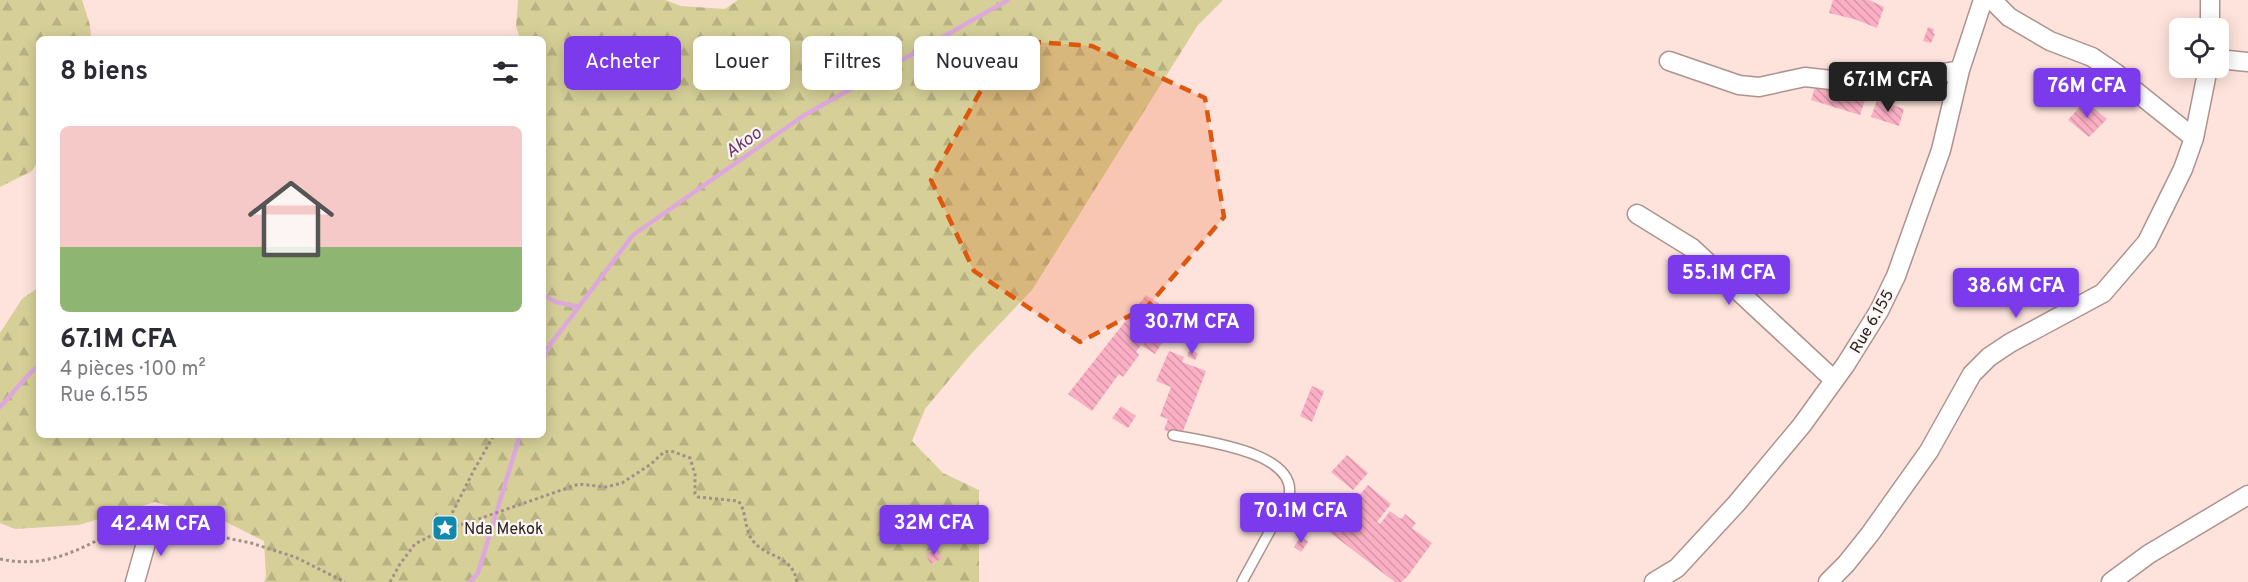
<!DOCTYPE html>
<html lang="fr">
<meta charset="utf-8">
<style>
body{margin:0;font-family:Overpass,sans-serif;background:#f2f2f3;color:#2b2b33;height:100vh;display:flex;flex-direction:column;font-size:22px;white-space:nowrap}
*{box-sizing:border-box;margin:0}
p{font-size:20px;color:#7c7c81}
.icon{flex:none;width:33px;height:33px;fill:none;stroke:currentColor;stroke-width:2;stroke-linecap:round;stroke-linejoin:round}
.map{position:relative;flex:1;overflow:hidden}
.drawer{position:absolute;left:36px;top:36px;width:510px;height:402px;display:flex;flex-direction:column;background:#fff;border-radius:9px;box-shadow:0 3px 15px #0003}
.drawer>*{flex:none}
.hud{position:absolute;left:564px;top:36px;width:570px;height:54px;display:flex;gap:12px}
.tools{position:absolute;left:2169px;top:18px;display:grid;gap:12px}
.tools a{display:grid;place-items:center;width:60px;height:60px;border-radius:9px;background:#fff;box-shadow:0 3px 15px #0003;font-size:30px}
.price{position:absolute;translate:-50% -51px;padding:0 14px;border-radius:6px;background:#7c3aed;color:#fff;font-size:20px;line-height:39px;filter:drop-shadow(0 2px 3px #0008)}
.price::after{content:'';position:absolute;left:50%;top:36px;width:18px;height:14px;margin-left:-9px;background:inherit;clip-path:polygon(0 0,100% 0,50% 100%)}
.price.on{background:#222;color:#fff}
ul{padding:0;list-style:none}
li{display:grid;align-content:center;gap:12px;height:318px;padding:0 24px}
li span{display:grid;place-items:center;height:186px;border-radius:9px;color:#555}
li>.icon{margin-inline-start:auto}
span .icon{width:108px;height:108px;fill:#fffc;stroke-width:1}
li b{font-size:26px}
h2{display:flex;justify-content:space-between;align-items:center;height:72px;padding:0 24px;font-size:26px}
.pill{padding:0 21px;border-radius:9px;background:#fff;box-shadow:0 3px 15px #0003;font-size:21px;line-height:54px}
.pill.on{background:#7c3aed;color:#fff}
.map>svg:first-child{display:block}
</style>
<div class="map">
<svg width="2248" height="582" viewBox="0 0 2248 582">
<defs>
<pattern id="forest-firs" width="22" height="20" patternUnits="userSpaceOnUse" patternTransform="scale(1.5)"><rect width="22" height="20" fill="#d6d098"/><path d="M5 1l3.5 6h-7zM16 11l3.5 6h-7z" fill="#b8b283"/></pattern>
<pattern id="building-back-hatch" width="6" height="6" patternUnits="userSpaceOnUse" patternTransform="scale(1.5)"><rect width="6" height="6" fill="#faafc4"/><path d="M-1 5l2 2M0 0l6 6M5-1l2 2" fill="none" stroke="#d696a8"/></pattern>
</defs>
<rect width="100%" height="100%" fill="#fee3dc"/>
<path fill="url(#forest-firs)" d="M 0,0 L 82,0 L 90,25 L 91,39 L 39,39 L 39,160 L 32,171 L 0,187 Z
M 518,0 L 665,0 L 681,6 L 725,9 L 738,0 L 1223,0 L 1198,25 L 1032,290 L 971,354 L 925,409 L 912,441 L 943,473 L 979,490 L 979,582 L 264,582 L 266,576 L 264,541 L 226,522 L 155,502 L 79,525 L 15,529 L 0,523 L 0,333 L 22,299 L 39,287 L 39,435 L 543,435 L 543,39 L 520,39 L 516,26 Z"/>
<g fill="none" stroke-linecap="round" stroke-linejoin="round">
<path stroke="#dda9dc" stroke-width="4.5" d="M 543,295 L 556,302 L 579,307
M 543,362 L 547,349 L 633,235 L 803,116 L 1008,0
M 0,407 L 32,371 L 39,367
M 470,582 L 478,573 L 520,435"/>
</g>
<path fill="url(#building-back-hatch)" d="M 1833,0 L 1869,0 L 1884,7 L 1877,28 L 1854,19 L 1829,13 Z
M 1928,27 L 1934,29 L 1933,33 L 1935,34 L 1931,43 L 1923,41 Z
M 1816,84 L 1865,100 L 1860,115 L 1811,100 Z
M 1877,100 L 1904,109 L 1899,126 L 1871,117 Z
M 2085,101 L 2107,119 L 2089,137 L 2068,120 Z
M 1146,295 L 1179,317 L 1155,354 L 1141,345 L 1136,352 L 1139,355 L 1123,377 L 1119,374 L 1092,411 L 1068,394 Z
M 1190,349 L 1198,354 L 1195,360 L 1187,356 Z
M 1169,351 L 1184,357 L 1182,362 L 1206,371 L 1182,434 L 1164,430 L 1168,419 L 1160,416 L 1171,387 L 1156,381 Z
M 1312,386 L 1324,391 L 1312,422 L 1300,416 Z
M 1121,406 L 1136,416 L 1128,428 L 1112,418 Z
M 1347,455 L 1368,473 L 1353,490 L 1331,472 Z
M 1368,485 L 1391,504 L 1377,522 L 1380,524 L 1390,511 L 1401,519 L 1405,514 L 1416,523 L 1412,528 L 1432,543 L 1407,577 L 1401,582 L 1395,582 L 1312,519 L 1331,495 L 1348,509 Z
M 1301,536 L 1308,542 L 1301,552 L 1294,547 Z
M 938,549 L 942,559 L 930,564 L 926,554 Z"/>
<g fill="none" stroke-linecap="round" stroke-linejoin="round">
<g stroke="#ac938d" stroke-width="12">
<path id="lane" d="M 1173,435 C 1203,441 1298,452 1289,496 L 1242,582"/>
</g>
<g stroke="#ac938d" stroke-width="21">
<path id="street" d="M 1992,0 L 2009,17 L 2050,41 L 2092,57 L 2117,74 L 2134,90 L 2194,138
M 2210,0 L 2210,28
M 2218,59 L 2248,62
M 1669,61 L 1739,85 L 1759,87 L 1805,77 L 1875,85 L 1960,70
M 1637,214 L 1692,248 L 1834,380
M 135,582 L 152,522
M 1654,582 L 1677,568 L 1737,503 L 1802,425 L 1846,364 L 1879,311 L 1896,276 L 1941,150 L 1960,70 L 1983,0
M 1828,582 L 1846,564 L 1870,534 L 1929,451 L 1972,374 L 1989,357 L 2010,343 L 2103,293 L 2147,242 L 2183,169 L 2194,138 L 2208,68
M 2111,582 L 2149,554 L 2248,495"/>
</g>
<path stroke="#a28f8a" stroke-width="3" stroke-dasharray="3 3" stroke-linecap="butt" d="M 168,526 L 251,543 L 295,557 L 345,582
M 444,529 L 474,470 L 494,435
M 0,559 C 51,570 84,546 128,525 L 135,524
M 390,582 L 400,564 L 415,544 L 444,529 L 467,523 L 579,484 L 606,487 L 622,483 L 651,464 L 664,452 L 671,451 L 690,458 L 695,474 L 695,494 L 698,497 L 738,501 C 747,510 743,527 753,541 C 766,558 792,554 797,582"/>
<use href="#lane" stroke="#fff" stroke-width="9"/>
<use href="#street" stroke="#fff" stroke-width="18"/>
</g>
<path fill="#df560d" fill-opacity="0.2" stroke="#df560d" stroke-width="4.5" stroke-dasharray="12 8" stroke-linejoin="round" d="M 1009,40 L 1092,46 L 1205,98 L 1224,217 L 1148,306 L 1080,342 L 974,271 L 931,180 Z"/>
<defs>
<g id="sight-square" transform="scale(1.35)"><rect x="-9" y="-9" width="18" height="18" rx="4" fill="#1189ac" stroke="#fbf6f4"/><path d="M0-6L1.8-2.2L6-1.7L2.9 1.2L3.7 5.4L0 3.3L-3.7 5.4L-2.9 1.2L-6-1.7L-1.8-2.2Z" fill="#fff"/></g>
</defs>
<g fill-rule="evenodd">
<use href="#sight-square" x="445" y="528"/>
</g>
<g text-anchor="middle" stroke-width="4.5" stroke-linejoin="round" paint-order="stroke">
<g font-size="16" fill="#2c221f" stroke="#fbf6f4">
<text transform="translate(1871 321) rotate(-60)" y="6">Rue 6.155</text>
</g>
<g font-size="16" fill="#2c221f" stroke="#fbf6f4" text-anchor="start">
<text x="464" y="534">Nda Mekok</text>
</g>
<g font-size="18" font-style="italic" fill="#703371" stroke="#fbf6f4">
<text transform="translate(743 142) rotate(-35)" y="6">Akoo</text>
</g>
</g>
</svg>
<div class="tools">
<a><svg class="icon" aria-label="locate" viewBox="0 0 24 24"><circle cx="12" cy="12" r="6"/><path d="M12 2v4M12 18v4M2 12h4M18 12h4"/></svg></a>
</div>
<b class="price on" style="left:1888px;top:113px">67.1M CFA</b>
<b class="price" style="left:2087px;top:119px">76M CFA</b>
<b class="price" style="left:1729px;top:306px">55.1M CFA</b>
<b class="price" style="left:2016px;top:319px">38.6M CFA</b>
<b class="price" style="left:1192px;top:355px">30.7M CFA</b>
<b class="price" style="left:1301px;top:544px">70.1M CFA</b>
<b class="price" style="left:934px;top:556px">32M CFA</b>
<b class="price" style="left:161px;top:557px">42.4M CFA</b>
<div class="hud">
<a class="pill on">Acheter</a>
<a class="pill">Louer</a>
<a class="pill">Filtres</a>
<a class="pill">Nouveau</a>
</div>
<section class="drawer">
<h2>8 biens<svg class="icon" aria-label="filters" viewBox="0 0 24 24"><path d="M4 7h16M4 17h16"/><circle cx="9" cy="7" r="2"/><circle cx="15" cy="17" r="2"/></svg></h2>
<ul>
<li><span style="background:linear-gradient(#f6c9c9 65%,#8fb573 0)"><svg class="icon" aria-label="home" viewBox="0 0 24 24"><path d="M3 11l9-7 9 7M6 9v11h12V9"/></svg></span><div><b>67.1M CFA</b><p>4 pièces · 100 m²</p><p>Rue 6.155</p></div></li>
</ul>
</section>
</div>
